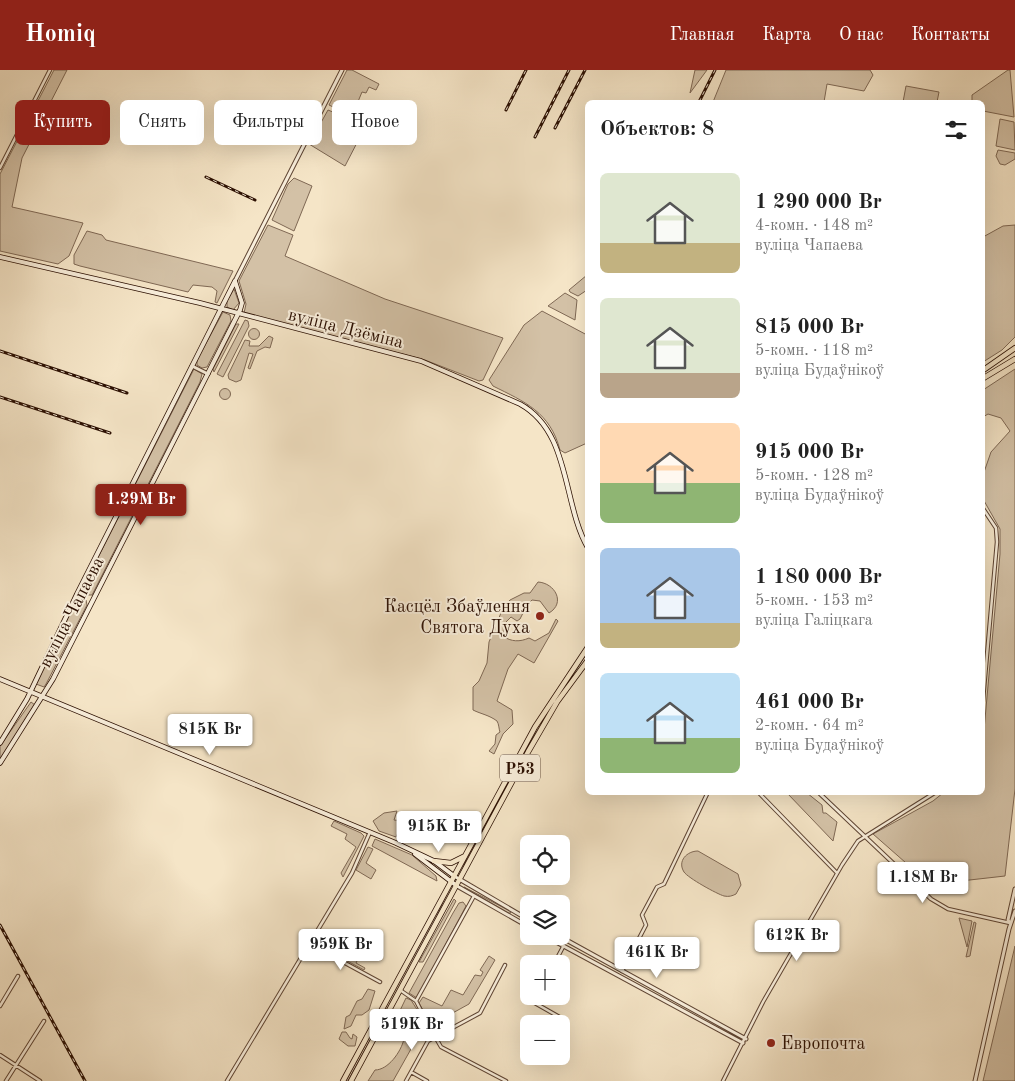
<!DOCTYPE html>
<html lang="ru">
<meta charset="utf-8">
<style>
body{margin:0;font-family:"Old Standard TT",serif;background:#f2f2f2;color:#222;height:100vh;display:flex;flex-direction:column;font-size:19px;white-space:nowrap}
*{box-sizing:border-box;margin:0}
p{font-size:16px;color:#767676}
.icon{flex:none;width:28px;height:28px;fill:none;stroke:currentColor;stroke-width:2;stroke-linecap:round;stroke-linejoin:round}
.map{position:relative;flex:1;overflow:hidden}
.details{position:absolute;left:585px;top:30px;width:400px;height:695px;display:flex;flex-direction:column;background:#fff;border-radius:8px;box-shadow:0 5px 20px #0002}
.details>*{flex:none}
.top-card{position:absolute;left:15px;top:30px;width:475px;height:45px;display:flex;gap:10px}
.fabs{position:absolute;left:520px;top:765px;display:grid;gap:10px}
.fabs a{display:grid;place-items:center;width:50px;height:50px;border-radius:8px;background:#fff;box-shadow:0 5px 20px #0002;font-size:25px}
.price{position:absolute;translate:-50% -42px;padding:0 11px;border-radius:5px;background:#fff;color:#222;font-size:16px;line-height:32px;filter:drop-shadow(0 1px 2px #0008)}
.price::after{content:'';position:absolute;left:50%;top:30px;width:15px;height:11px;margin-left:-8px;background:inherit;clip-path:polygon(0 0,100% 0,50% 100%)}
.price.on{background:#8f2418;color:#fff}
ul{padding:0;list-style:none}
li{display:flex;align-items:center;gap:15px;height:125px;padding:0 15px}
li span{display:grid;place-items:center;flex:none;width:140px;height:100px;border-radius:8px;color:#555}
li>.icon{margin-inline-start:auto}
span .icon{width:60px;height:60px;fill:#fffc;stroke-width:1}
li b{font-size:21px}
h2{display:flex;justify-content:space-between;align-items:center;height:60px;padding:0 15px;font-size:21px}
.chip{padding:0 18px;border-radius:8px;background:#fff;box-shadow:0 5px 20px #0002;font-size:18px;line-height:45px}
.chip.on{background:#8f2418;color:#fff}
header{display:flex;align-items:center;gap:30px;box-sizing:border-box;height:70px;padding:0 25px;background:#8f2418;color:#fff}
header strong{font-size:24px}
nav{display:flex;gap:28px;margin-inline-start:auto;font-size:18px}
.map>svg:first-child{display:block}
</style>
<header>
<strong>Homiq</strong>
<nav><a>Главная</a><a>Карта</a><a>О нас</a><a>Контакты</a></nav>
</header>
<div class="map">
<svg width="1015" height="1011" viewBox="0 0 1015 1011">
<rect width="100%" height="100%" fill="#f5e5c7"/>
<filter id="stains"><feTurbulence type="fractalNoise" baseFrequency=".004" numOctaves="4"/><feColorMatrix values="0 0 0 0 .2 0 0 0 0 .09 0 0 0 0 .02 0 0 0 .5 -.17"/></filter>
<radialGradient id="worn" r=".72"><stop offset=".6" stop-color="#630" stop-opacity="0"/><stop offset="1" stop-color="#630" stop-opacity=".3"/></radialGradient>
<path fill="#d3c1a6" stroke="#7f6854" d="M 54,0 L 67,0 L 22,88 L 12,137 L 83,153 L 69,186 L 58,194 L 0,181 L 0,104 Z
M 347,0 L 352,0 L 379,14 L 376,20 L 369,17 L 366,23 L 362,22 L 352,46 L 329,35 Z
M 695,0 L 707,0 L 690,23 Z
M 726,0 L 870,0 L 873,5 L 864,21 L 827,14 L 824,32 L 713,32 Z
M 1008,0 L 1010,0 L 1014,47 L 983,41 L 982,32 L 972,32 L 972,25 Z
M 906,16 L 939,22 L 937,32 L 903,32 Z
M 328,40 L 362,54 L 361,65 L 345,96 L 309,74 Z
M 1000,49 L 1014,52 L 1015,80 L 996,76 Z
M 998,80 L 1015,83 L 1015,89 L 1005,95 L 1000,94 L 996,86 Z
M 294,108 L 312,116 L 294,161 L 272,150 L 288,114 Z
M 268,155 L 293,165 L 285,186 L 385,229 L 503,268 L 483,310 L 479,311 L 425,290 L 244,243 L 246,234 L 239,211 Z
M 1015,155 L 1015,267 L 1002,280 L 983,292 L 983,167 L 1003,156 Z
M 87,161 L 102,165 L 106,170 L 233,201 L 217,233 L 215,232 L 217,221 L 212,217 L 193,215 L 188,222 L 80,196 L 74,194 L 74,185 Z
M 587,205 L 587,220 L 578,226 L 570,222 L 569,220 Z
M 234,219 L 239,233 L 233,240 L 227,237 L 227,231 Z
M 565,223 L 577,230 L 575,250 L 548,236 Z
M 542,241 L 587,265 L 587,373 L 565,383 L 560,380 C 550,342 525,332 493,316 L 489,310 L 524,255 Z
M 223,242 L 230,245 L 231,251 L 207,297 L 202,298 L 197,295 L 197,290 Z
M 245,250 L 248,251 L 249,256 L 223,307 L 217,304 Z
M 236,254 L 239,254 L 214,302 L 213,299 Z
M248.5 264a5.5 5.5 0 1 1 11 0a5.5 5.5 0 1 1-11 0Z
M 269,266 L 273,268 L 270,278 L 265,277 L 257,281 L 250,299 L 248,298 L 253,284 L 249,283 L 241,310 L 236,312 L 229,309 L 228,305 L 245,270 L 250,271 L 249,276 L 259,276 Z
M 194,299 L 202,304 L 200,312 L 92,525 L 84,525 L 82,519 Z
M 1015,299 L 1015,719 L 1005,806 L 943,813 L 914,800 L 873,764 L 933,731 L 943,723 L 982,722 L 983,671 L 1000,484 L 1000,459 L 983,429 L 983,405 L 991,382 L 1010,361 L 1001,348 L 988,344 L 983,347 L 983,320 Z
M219.5 324a5.5 5.5 0 1 1 11 0a5.5 5.5 0 1 1-11 0Z
M 538,512 C 555,513 566,533 549,543 L 540,531 L 532,530 L 527,535 L 520,549 L 517,551 L 511,547 L 505,553 L 503,566 C 511,572 520,572 529,568 L 535,571 L 549,563 L 556,549 L 558,551 L 534,593 L 518,584 L 508,599 L 497,631 L 512,640 L 513,654 L 503,664 L 494,684 L 489,681 L 495,674 L 496,665 L 500,662 C 499,660 499,654 497,651 C 489,645 481,644 473,640 L 473,617 L 479,611 L 487,593 L 489,572 L 503,538 L 510,530 L 524,523 L 530,523 Z
M 80,527 L 86,530 L 87,535 L 46,614 L 44,617 L 36,614 L 77,528 Z
M 587,583 L 535,664 L 463,799 C 469,777 485,754 496,734 C 525,682 553,631 587,583 Z
M 31,632 L 35,635 L 0,690 L 0,676 Z
M 787,723 L 807,723 L 822,735 L 823,743 L 826,743 L 837,752 L 833,771 Z
M 397,741 L 394,750 L 403,751 L 396,767 L 379,761 L 373,751 L 384,743 Z
M 334,751 L 361,763 L 364,766 L 343,807 L 341,803 L 356,777 L 345,769 L 347,764 L 331,756 Z
M 375,769 L 412,785 L 436,806 L 437,811 L 372,776 Z
M 368,777 L 373,779 L 366,793 L 376,800 L 371,809 L 356,800 Z
M 698,781 L 738,804 L 741,815 L 736,824 C 732,826 729,827 724,826 C 717,824 688,808 684,802 C 677,791 687,781 698,781 Z
M 464,817 L 510,841 L 511,843 L 508,843 Z
M 447,822 L 436,849 L 348,1011 L 346,1011 Z
M 454,829 L 456,831 L 423,892 L 419,892 Z
M 463,832 L 466,836 L 417,928 L 409,923 L 453,843 L 459,833 Z
M 959,848 L 972,851 L 967,877 Z
M 974,852 L 976,853 L 970,886 L 966,887 Z
M 321,861 L 327,861 L 327,866 L 347,876 L 352,873 L 350,882 L 353,883 L 360,873 L 365,875 L 356,893 L 365,898 L 364,900 L 314,873 Z
M 1015,876 L 1015,1011 L 983,1011 Z
M 489,886 L 495,890 L 469,934 L 431,955 L 419,933 L 423,927 L 442,936 L 451,920 L 463,925 L 475,905 L 481,906 L 483,902 L 480,900 Z
M 368,919 L 375,921 L 369,940 L 362,945 L 356,945 L 351,956 L 344,959 L 346,947 L 350,945 L 357,931 L 362,929 Z
M 406,928 L 411,930 L 428,957 L 420,963 L 393,1011 L 368,1011 L 375,1000 C 388,1000 401,982 404,969 C 405,966 403,961 402,957 L 395,951 Z
M 342,962 L 346,962 L 350,968 L 352,969 L 353,964 L 357,967 L 355,976 L 348,976 L 339,969 Z"/>
<g fill="none" stroke-linecap="round" stroke-linejoin="round">
<g stroke="#5e4433" stroke-width="4.5">
<path id="minor" d="M 0,98 L 50,0
M 982,437 L 996,458 L 997,472 L 982,641
M 758,722 L 837,803
M 818,722 L 931,829 L 948,839 L 1010,853
M 310,874 L 380,912
M 554,894 L 563,877
M 622,901 L 646,855 L 642,845 L 657,817 L 664,814 L 708,722
M 400,920 L 416,931 L 430,958
M 536,926 L 533,932 L 563,949
M 416,931 L 474,826
M 0,936 L 18,906
M 433,963 L 441,977 L 506,1011
M 0,985 L 40,1011
M 411,1002 L 427,1011
M 6,1011 L 44,951
M 227,1011 L 352,803 L 370,762
M 406,1011 L 428,971 L 480,943 L 505,895
M 723,1011 L 763,932 L 842,795 L 858,771 L 936,722"/>
</g>
<g stroke="#5e4433" stroke-width="5">
<path id="tertiary" d="M 235,211 L 342,0
M 192,296 L 208,304
M 454,806 L 529,850
M 457,816 L 529,857
M 1010,853 L 1008,850 L 1015,819
M 545,866 L 743,973
M 559,866 L 746,969
M 975,1011 L 1009,859 L 1015,841"/>
</g>
<g stroke="#2b0f02" stroke-width="5.5">
<path id="secondary" d="M 0,187 L 200,233 L 421,291 L 520,334 C 571,362 562,433 588,478
M 0,609 L 396,773 L 434,791 L 454,806
M 0,673 L 27,629 L 77,524 L 235,211
M 0,693 L 53,609 L 240,240 L 242,233 L 235,211
M 415,784 L 457,816"/>
</g>
<g stroke="#2b0f02" stroke-width="6">
<path id="primary" d="M 982,301 L 1015,278
M 982,309 L 1015,289
M 434,791 L 451,793 L 465,786
M 343,1011 L 535,657 L 588,577
M 351,1011 L 528,682 L 557,632 L 588,590"/>
</g>
<use href="#minor" stroke="#f8eedb" stroke-width="2.5"/>
<use href="#tertiary" stroke="#f8eedb" stroke-width="3"/>
<use href="#secondary" stroke="#f8eedb" stroke-width="4"/>
<use href="#primary" stroke="#f5e5c7" stroke-width="4.5"/>
<g stroke="#2b0f02" stroke-width="3">
<path id="rail" d="M 699,32 L 715,0
M 506,40 L 526,0
M 555,58 L 585,0
M 535,67 L 569,0
M 206,107 L 255,130
M 0,281 L 127,323
M 0,327 L 110,363
M 0,855 L 85,1011"/>
</g>
<use href="#rail" stroke="#f8eedb" stroke-width="1" stroke-dasharray="4" stroke-linecap="butt"/>
</g>
<g fill="#8f2418" stroke="#f8eedb" stroke-width="2">
<circle cx="540" cy="546" r="5"/>
<circle cx="771" cy="973" r="5"/>
</g>
<g text-anchor="middle" stroke-width="4" stroke-linejoin="round" paint-order="stroke">
<rect fill="#f8eedb" stroke="#685243" stroke-width="1" x="500" y="684.5" width="40" height="27" rx="4"/>
<g font-size="16" font-weight="bold" fill="#2b0f02">
<text x="520" y="704">Р53</text>
</g>
<g font-size="18" fill="#2b0f02" stroke="#f8eedb">
<text transform="translate(346 258) rotate(14)" y="6">вуліца Дзёміна</text>
<text transform="translate(71 542) rotate(-63)" y="6">вуліца Чапаева</text>
</g>
<g font-size="18" fill="#2b0f02" stroke="#f8eedb" text-anchor="end">
<text x="530" y="542">Касцёл Збаўлення<tspan x="530" dy="21">Святога Духа</tspan></text>
<text x="781" y="979" text-anchor="start">Европочта</text>
</g>
</g>
<rect width="100%" height="100%" filter="url(#stains)"/>
<rect width="100%" height="100%" fill="url(#worn)"/>
</svg>
<div class="fabs">
<a><svg class="icon" aria-label="locate" viewBox="0 0 24 24"><circle cx="12" cy="12" r="6"/><path d="M12 2v4M12 18v4M2 12h4M18 12h4"/></svg></a>
<a><svg class="icon" aria-label="layers" viewBox="0 0 24 24"><path d="M12 4l9 5-9 5-9-5zM3 14l9 5 9-5"/></svg></a>
<a>+</a>
<a>−</a>
</div>
<b class="price on" style="left:141px;top:456px">1.29M Br</b>
<b class="price" style="left:210px;top:686px">815K Br</b>
<b class="price" style="left:439px;top:783px">915K Br</b>
<b class="price" style="left:923px;top:834px">1.18M Br</b>
<b class="price" style="left:797px;top:892px">612K Br</b>
<b class="price" style="left:341px;top:901px">959K Br</b>
<b class="price" style="left:657px;top:909px">461K Br</b>
<b class="price" style="left:412px;top:981px">519K Br</b>
<div class="top-card">
<a class="chip on">Купить</a>
<a class="chip">Снять</a>
<a class="chip">Фильтры</a>
<a class="chip">Новое</a>
</div>
<section class="details">
<h2>Объектов: 8<svg class="icon" aria-label="filters" viewBox="0 0 24 24"><path d="M4 7h16M4 17h16"/><circle cx="9" cy="7" r="2"/><circle cx="15" cy="17" r="2"/></svg></h2>
<ul>
<li><span style="background:linear-gradient(#dfe7d0 70%,#c2b280 0)"><svg class="icon" aria-label="home" viewBox="0 0 24 24"><path d="M3 11l9-7 9 7M6 9v11h12V9"/></svg></span><div><b>1 290 000 Br</b><p>4-комн. · 148 m²</p><p>вуліца Чапаева</p></div></li>
<li><span style="background:linear-gradient(#dfe7d0 75%,#b9a48a 0)"><svg class="icon" aria-label="home" viewBox="0 0 24 24"><path d="M3 11l9-7 9 7M6 9v11h12V9"/></svg></span><div><b>815 000 Br</b><p>5-комн. · 118 m²</p><p>вуліца Будаўнікоў</p></div></li>
<li><span style="background:linear-gradient(#ffd9b3 60%,#8fb573 0)"><svg class="icon" aria-label="home" viewBox="0 0 24 24"><path d="M3 11l9-7 9 7M6 9v11h12V9"/></svg></span><div><b>915 000 Br</b><p>5-комн. · 128 m²</p><p>вуліца Будаўнікоў</p></div></li>
<li><span style="background:linear-gradient(#a9c7e8 75%,#c2b280 0)"><svg class="icon" aria-label="home" viewBox="0 0 24 24"><path d="M3 11l9-7 9 7M6 9v11h12V9"/></svg></span><div><b>1 180 000 Br</b><p>5-комн. · 153 m²</p><p>вуліца Галіцкага</p></div></li>
<li><span style="background:linear-gradient(#bfe0f5 65%,#8fb573 0)"><svg class="icon" aria-label="home" viewBox="0 0 24 24"><path d="M3 11l9-7 9 7M6 9v11h12V9"/></svg></span><div><b>461 000 Br</b><p>2-комн. · 64 m²</p><p>вуліца Будаўнікоў</p></div></li>
</ul>
</section>
</div>
